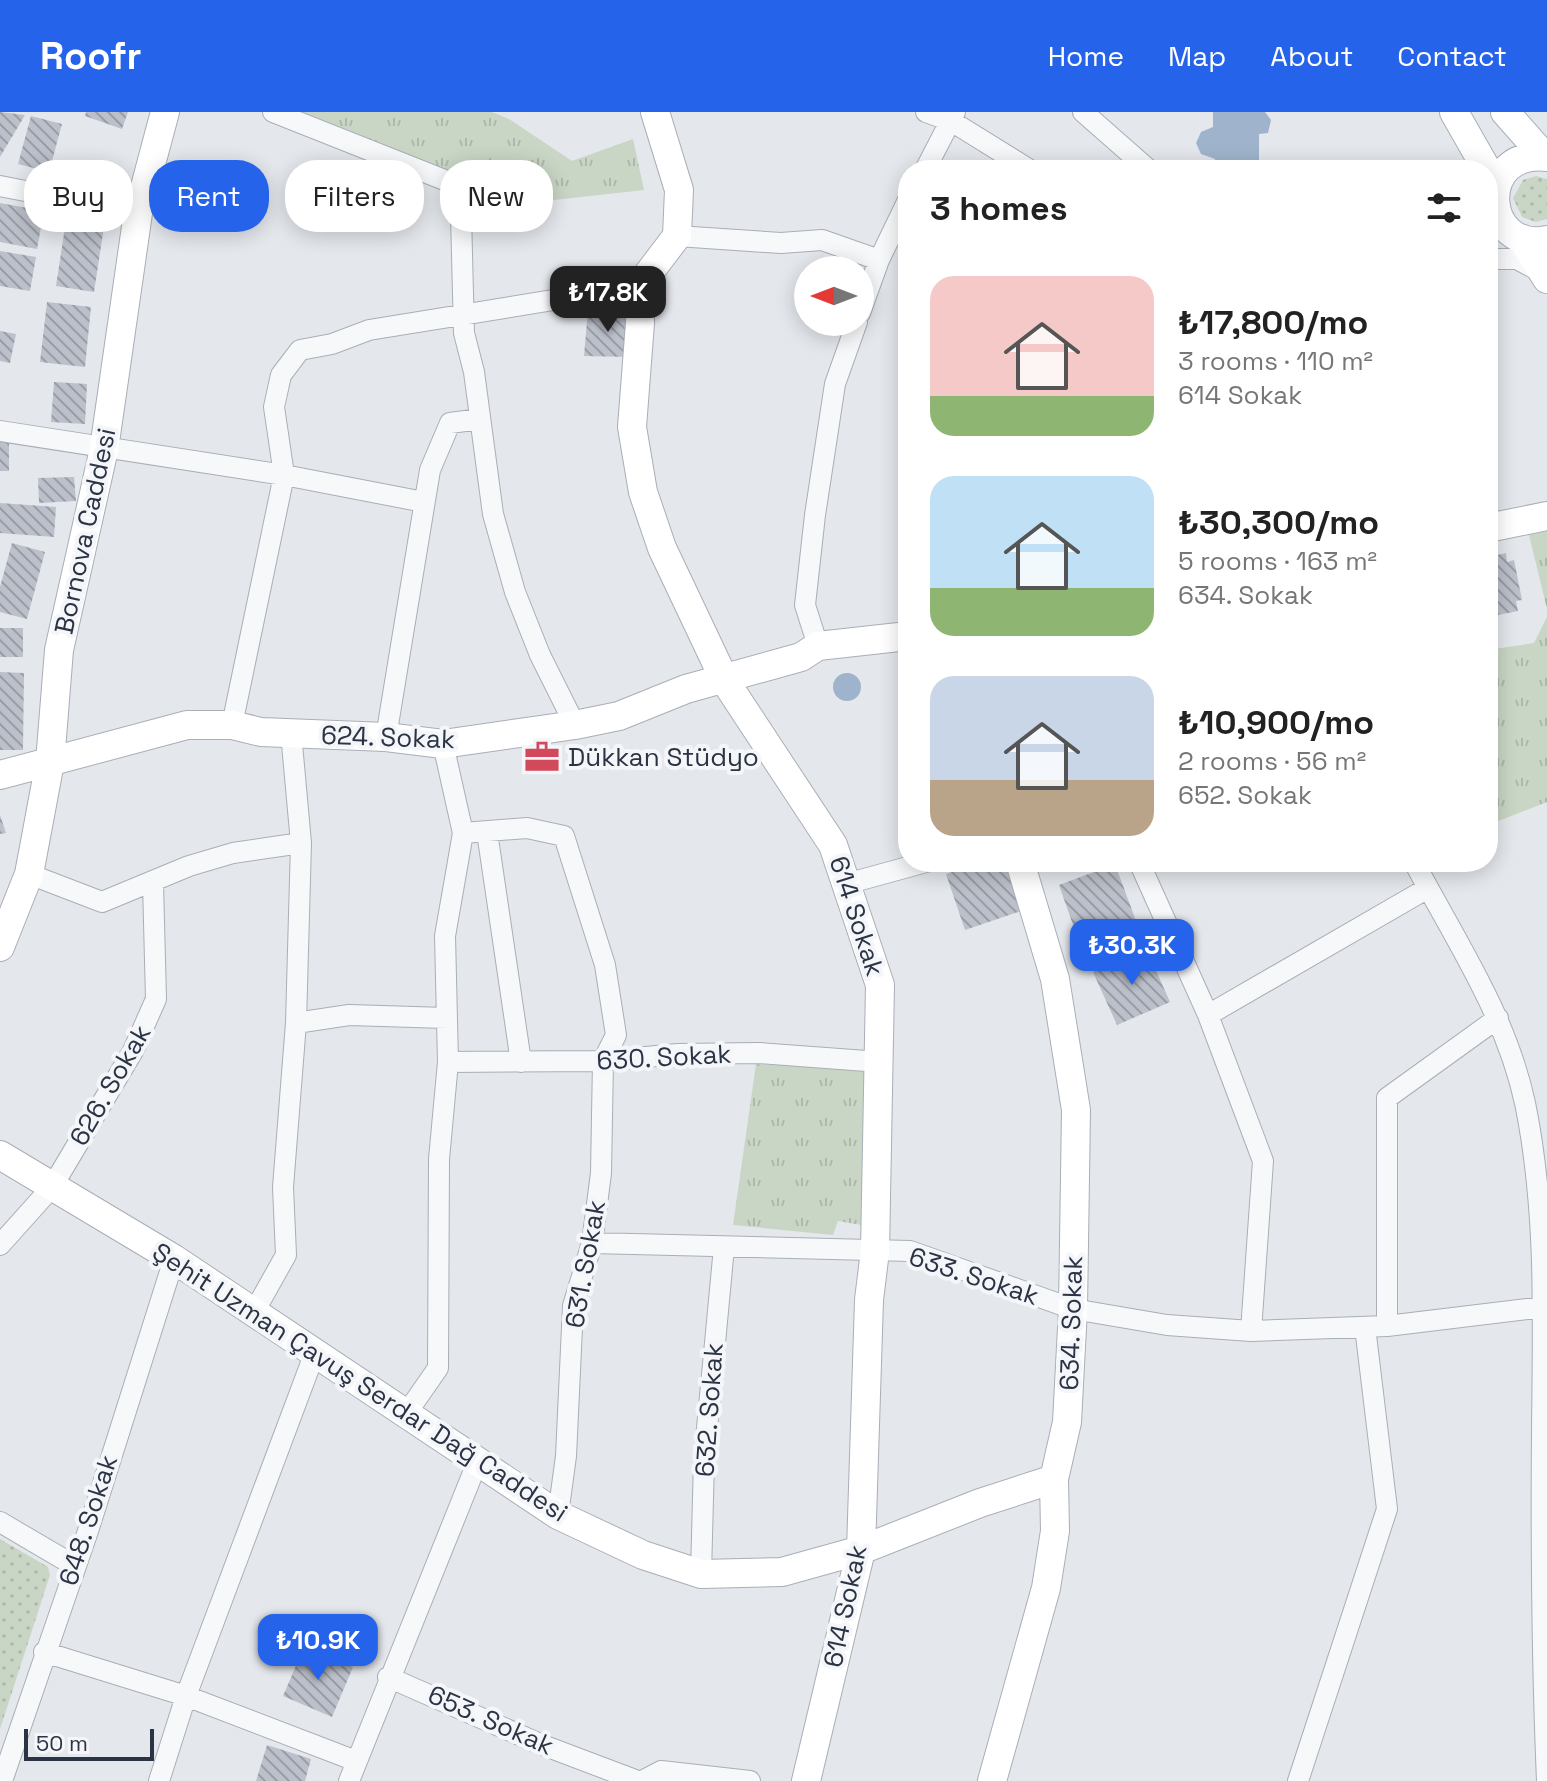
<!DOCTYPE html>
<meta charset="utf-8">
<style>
body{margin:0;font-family:"Space Grotesk",sans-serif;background:#f2f2f2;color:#222;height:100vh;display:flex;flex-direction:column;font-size:30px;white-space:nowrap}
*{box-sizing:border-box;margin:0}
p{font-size:26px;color:#767676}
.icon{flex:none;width:44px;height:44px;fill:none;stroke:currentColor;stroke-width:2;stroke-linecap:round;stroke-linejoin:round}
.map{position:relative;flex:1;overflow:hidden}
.details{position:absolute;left:898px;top:48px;width:600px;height:712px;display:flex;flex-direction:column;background:#fff;border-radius:32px;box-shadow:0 4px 20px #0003}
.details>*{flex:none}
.top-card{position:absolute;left:24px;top:48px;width:754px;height:72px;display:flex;gap:16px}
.needle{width:52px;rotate:270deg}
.tools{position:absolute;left:794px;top:144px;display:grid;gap:16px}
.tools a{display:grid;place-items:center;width:80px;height:80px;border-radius:50%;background:#fff;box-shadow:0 4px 20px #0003;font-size:40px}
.scale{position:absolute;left:24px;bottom:20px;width:130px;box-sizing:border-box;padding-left:8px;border:4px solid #2b3445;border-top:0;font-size:22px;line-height:28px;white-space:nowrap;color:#2b3445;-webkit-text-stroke:6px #f4f6f9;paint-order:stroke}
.price{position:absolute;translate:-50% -68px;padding:0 18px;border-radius:16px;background:#2563eb;color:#fff;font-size:26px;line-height:52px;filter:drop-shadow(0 2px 4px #0008)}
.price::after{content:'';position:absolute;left:50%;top:48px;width:24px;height:18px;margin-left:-12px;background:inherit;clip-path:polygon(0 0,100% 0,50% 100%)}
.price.active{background:#222;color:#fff}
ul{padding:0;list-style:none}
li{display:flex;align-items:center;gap:24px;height:200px;padding:0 32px}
li span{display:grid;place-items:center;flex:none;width:224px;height:160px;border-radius:24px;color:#555}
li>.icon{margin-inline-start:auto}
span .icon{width:96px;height:96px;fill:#fffc;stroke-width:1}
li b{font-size:34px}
h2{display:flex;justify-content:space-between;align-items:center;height:96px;padding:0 32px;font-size:34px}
.chip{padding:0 28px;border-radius:32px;background:#fff;box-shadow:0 4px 20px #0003;font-size:28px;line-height:72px}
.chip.active{background:#2563eb;color:#fff}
header{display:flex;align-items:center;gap:48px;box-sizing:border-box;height:112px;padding:0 40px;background:#2563eb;color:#fff}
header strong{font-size:38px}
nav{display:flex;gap:44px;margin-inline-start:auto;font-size:28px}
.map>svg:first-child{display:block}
</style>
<header>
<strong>Roofr</strong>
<nav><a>Home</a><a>Map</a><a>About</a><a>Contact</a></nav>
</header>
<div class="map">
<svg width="1547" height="1669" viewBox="0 0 1547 1669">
<defs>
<pattern id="grass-dots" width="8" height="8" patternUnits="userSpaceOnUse" patternTransform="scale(2)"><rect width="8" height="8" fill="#c9d6c5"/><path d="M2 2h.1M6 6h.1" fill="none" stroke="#adb8ab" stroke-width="1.8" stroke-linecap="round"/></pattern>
<pattern id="park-tufts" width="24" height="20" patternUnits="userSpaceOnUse" patternTransform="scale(2)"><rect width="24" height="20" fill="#c9d6c5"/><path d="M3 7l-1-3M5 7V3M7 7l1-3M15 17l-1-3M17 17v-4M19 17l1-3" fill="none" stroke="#adb8ab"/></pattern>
<pattern id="building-back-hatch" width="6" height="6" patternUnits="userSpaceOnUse" patternTransform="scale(2)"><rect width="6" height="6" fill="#bbc0ca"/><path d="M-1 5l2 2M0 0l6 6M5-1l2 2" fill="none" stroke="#989da6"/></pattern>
</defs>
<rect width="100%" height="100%" fill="#e4e7ec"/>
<path fill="url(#grass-dots)" d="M 1536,64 L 1547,67 L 1547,107 L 1536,110 L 1522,105 L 1513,86 L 1523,68 Z
M 0,1427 L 48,1455 L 50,1463 L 0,1617 Z"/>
<path fill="url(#park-tufts)" d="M 287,0 L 492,0 L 509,7 L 572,49 L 633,27 L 644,78 L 458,99 L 457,68 Z
M 1547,419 L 1547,497 L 1529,423 Z
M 1547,505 L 1547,690 L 1488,713 L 1488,538 L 1534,531 Z
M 756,952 L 867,958 L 867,1114 L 838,1109 L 833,1123 L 733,1113 Z"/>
<path fill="#9fb4cc" d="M 1213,0 L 1265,0 L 1271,8 L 1268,21 L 1259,22 L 1259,58 L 1212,58 L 1215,47 L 1201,42 L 1196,31 L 1201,20 L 1213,15 Z
M833 575a14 14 0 1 1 28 0a14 14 0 1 1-28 0Z"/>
<path fill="url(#building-back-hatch)" d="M 0,0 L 25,3 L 0,45 Z
M 86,0 L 128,0 L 122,17 L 85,4 Z
M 31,4 L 62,12 L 49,60 L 18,52 Z
M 0,91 L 44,99 L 37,137 L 0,130 Z
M 67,102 L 105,108 L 94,180 L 56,174 Z
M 0,139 L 36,145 L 30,179 L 0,174 Z
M 47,190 L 91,195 L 85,255 L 40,250 Z
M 588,198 L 632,199 L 628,245 L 584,244 Z
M 0,219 L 16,222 L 10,251 L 0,249 Z
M 54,270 L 87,272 L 85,312 L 51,310 Z
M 9,325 L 9,359 L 0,359 L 0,326 Z
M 74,365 L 76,389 L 39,391 L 38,366 Z
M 0,391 L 56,395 L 54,425 L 0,421 Z
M 12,431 L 45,440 L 27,507 L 0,500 L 0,475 Z
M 1506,441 L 1507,450 L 1514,448 L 1522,488 L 1516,489 L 1518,499 L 1488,505 L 1488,445 Z
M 0,516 L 23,516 L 23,545 L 0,545 Z
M 0,560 L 24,561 L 23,638 L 0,638 Z
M 0,703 L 6,721 L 0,722 Z
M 980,750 L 1005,750 L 1021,799 L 965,818 L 946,762 Z
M 1115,752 L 1136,809 L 1079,830 L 1059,773 Z
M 1146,836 L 1170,890 L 1117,913 L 1093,860 Z
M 304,1535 L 353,1555 L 332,1605 L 283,1584 Z
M 267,1633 L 311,1647 L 305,1669 L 256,1669 Z"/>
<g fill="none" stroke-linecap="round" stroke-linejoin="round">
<g stroke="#a9aeb7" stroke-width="22">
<path id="street" d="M 273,0 L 452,71 L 461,103 L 464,221 L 474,260 L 493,402 L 515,480 L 540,543 L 575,613
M 926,0 L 951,9 L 1030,58
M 1083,0 L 1149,58
M 925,58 L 955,0
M 0,74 L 138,101
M 677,124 L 781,131 L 822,128 L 879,148 L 908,88
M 1488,147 L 1517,147 L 1541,160
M 860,201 L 879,148
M 0,319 L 284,363 L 424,390
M 818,534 L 805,493 L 815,403 L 835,272 L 857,210
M 232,613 L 284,363 L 274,295 L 281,263 L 300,238 L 332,232 L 369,218 L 639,174
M 386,625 L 430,358 L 450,311 L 480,307
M 443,632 L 463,721 L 527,716 L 564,724 L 605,853 L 616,923 L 603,949 L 601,1061 L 592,1131 L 573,1194 L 566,1344 L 558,1403
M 487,720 L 521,950
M 1139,750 L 1208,903 L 1263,1049 L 1251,1219
M 1414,750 C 1456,829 1506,903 1525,991 C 1547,1098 1543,1209 1542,1318 C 1541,1435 1542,1552 1547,1669
M 29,762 L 102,790 L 189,754 L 233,741 L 301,731
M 846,772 L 926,750
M 1208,903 L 1428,776
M 296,911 L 349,903 L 446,906
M 448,950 L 603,949 L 678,942 L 759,941 L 880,950
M 592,1131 L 910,1139 L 1073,1197 L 1167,1213 L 1251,1219 L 1387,1214 L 1543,1195
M 0,1133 L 52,1075 L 133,939 L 156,887 L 153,771
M 254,1200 L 286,1143 L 283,1075 L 296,911 L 301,731 L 291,621
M 1387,1214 L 1387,986 L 1498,906
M 406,1302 L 438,1256 L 439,1047 L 448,950 L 445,824 L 463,721
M 0,1410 L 75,1454
M 701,1462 L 704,1348 L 724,1135
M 44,1540 L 186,1584 L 356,1649
M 388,1565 L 540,1632 L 638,1669
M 2,1669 L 88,1419 L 174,1147
M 159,1669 L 186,1584 L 314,1243
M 349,1669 L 477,1351
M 642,1669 L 661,1659 L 750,1669
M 1298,1669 L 1387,1397 L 1365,1215"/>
</g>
<g stroke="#a9aeb7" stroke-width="30">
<path id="secondary" d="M 655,0 L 679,78 L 677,124 L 639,174 L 640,211 L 632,315 L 643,380 L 662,436 L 725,569 L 833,733 L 880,873 L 875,1139 L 869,1188 L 861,1438 L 806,1669
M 1454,0 L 1487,58
M 1505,0 L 1545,45
M 1547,45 C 1474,37 1482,141 1547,128
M 1522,127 L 1547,167
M 1488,416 L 1547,404
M 0,663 L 187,613 L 232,613 L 261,620 L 386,625 L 443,632 L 575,613 L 619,604 L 686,577 L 801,545 L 818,534 L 908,524
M 0,835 L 29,762 L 50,650 L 59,538 L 104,337 L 138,101 L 165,0
M 0,1043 L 174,1147 L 558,1403 L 643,1443 L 701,1462 L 782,1460 L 861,1438 L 980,1391 L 1054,1367
M 992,1669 L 1046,1476 L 1055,1419 L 1054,1367 L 1067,1310 L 1073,1197 L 1076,998 L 1055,867 L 1020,750"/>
</g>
<use href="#street" stroke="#f7f8fa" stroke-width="20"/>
<use href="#secondary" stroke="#fff" stroke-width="28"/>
</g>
<defs>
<g id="office-bare" transform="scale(2.76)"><path d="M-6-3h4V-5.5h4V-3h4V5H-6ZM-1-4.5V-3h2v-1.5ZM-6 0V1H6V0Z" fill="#d1495b" stroke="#f4f6f9" stroke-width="2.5" paint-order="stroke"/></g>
</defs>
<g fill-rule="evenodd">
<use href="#office-bare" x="542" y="645"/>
</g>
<g text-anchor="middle" stroke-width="8" stroke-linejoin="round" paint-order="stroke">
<g font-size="26" fill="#2b3445" stroke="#f4f6f9">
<text transform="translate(85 419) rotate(-78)" y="9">Bornova Caddesi</text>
<text transform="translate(388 625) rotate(2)" y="9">624. Sokak</text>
<text transform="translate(857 804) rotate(72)" y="9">614 Sokak</text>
<text transform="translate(664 945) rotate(-3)" y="9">630. Sokak</text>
<text transform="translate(110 973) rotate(-60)" y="9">626. Sokak</text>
<text transform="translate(585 1152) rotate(-80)" y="9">631. Sokak</text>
<text transform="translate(974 1164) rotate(18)" y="9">633. Sokak</text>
<text transform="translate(1071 1211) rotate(-88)" y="9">634. Sokak</text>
<text transform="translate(360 1270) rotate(33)" y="9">Şehit Uzman Çavuş Serdar Dağ Caddesi</text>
<text transform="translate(709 1298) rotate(-86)" y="9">632. Sokak</text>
<text transform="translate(88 1408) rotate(-72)" y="9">648. Sokak</text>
<text transform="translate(845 1494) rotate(-78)" y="9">614 Sokak</text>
<text transform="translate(491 1608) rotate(24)" y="9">653. Sokak</text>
</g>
<g font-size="26" fill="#2b3445" stroke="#f4f6f9" text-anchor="start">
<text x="568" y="654">Dükkan Stüdyo</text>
</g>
</g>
</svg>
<div class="tools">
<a><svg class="needle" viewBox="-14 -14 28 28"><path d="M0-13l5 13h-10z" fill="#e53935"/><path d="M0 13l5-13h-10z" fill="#767676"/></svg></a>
</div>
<div class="scale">50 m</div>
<b class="price active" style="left:608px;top:222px">₺17.8K</b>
<b class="price" style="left:1132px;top:875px">₺30.3K</b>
<b class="price" style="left:318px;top:1570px">₺10.9K</b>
<div class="top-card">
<a class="chip">Buy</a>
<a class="chip active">Rent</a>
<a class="chip">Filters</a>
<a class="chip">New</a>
</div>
<section class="details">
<h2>3 homes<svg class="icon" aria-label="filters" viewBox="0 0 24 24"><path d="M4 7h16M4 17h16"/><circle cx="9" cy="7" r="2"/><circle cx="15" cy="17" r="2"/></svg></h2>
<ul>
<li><span style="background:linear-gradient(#f6c9c9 75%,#8fb573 0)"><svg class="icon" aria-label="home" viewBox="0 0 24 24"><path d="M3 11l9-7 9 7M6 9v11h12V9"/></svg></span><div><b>₺17,800/mo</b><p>3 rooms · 110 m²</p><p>614 Sokak</p></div></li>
<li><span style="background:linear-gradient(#bfe0f5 70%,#8fb573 0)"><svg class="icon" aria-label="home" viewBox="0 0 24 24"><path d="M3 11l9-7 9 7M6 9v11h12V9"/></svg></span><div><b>₺30,300/mo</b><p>5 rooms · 163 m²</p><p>634. Sokak</p></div></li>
<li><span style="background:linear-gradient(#c9d6e8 65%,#b9a48a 0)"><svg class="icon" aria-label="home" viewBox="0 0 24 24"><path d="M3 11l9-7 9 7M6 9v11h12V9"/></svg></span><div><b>₺10,900/mo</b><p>2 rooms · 56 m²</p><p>652. Sokak</p></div></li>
</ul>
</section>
</div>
